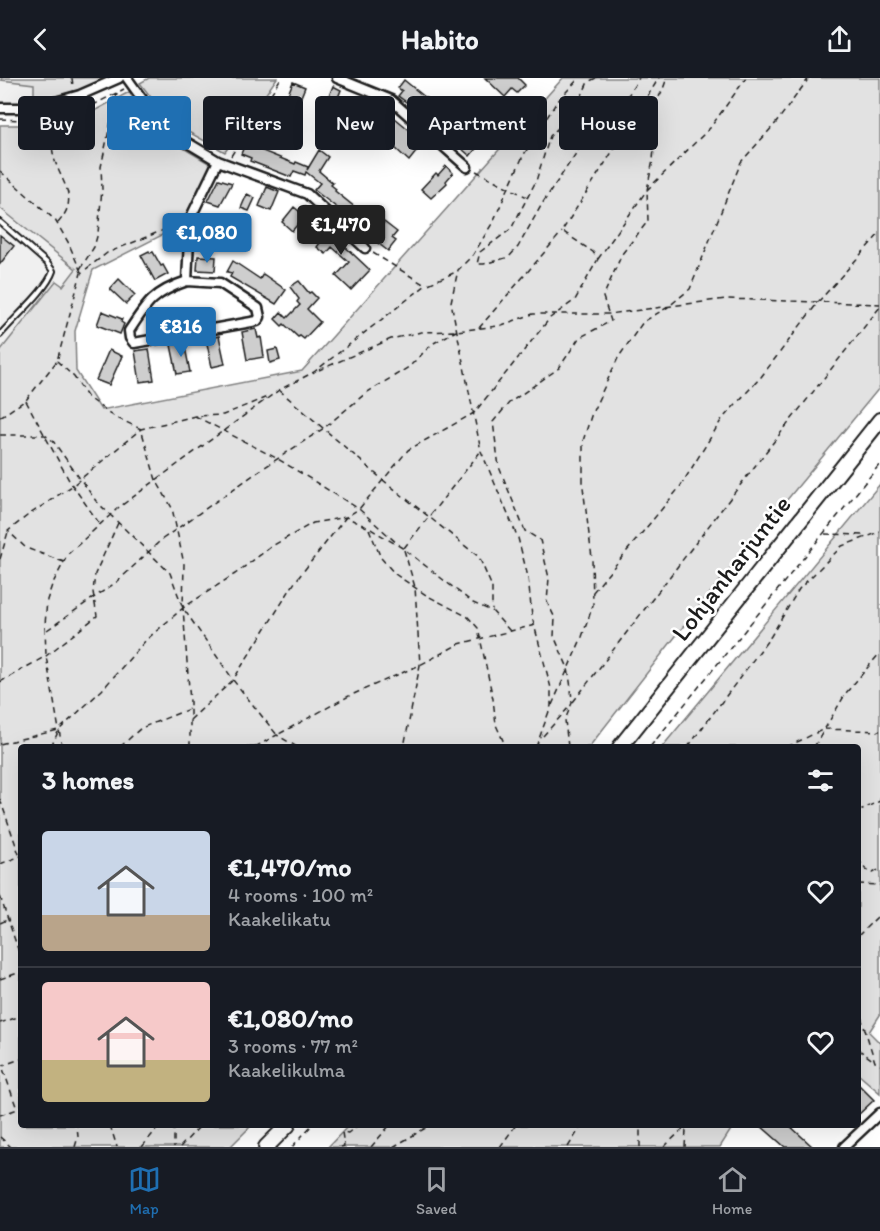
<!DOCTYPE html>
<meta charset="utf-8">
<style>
body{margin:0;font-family:Itim,sans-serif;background:#242831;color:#f1f3f6;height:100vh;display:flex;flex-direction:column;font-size:22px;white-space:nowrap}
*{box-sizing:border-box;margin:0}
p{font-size:20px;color:#9ea1a6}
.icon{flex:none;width:33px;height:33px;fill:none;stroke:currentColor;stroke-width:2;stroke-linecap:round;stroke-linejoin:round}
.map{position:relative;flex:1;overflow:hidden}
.sheet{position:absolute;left:18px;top:666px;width:843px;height:384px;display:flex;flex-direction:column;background:#171b24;border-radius:6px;box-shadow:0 6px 24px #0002}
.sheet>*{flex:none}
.banner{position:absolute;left:18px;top:18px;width:844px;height:54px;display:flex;gap:12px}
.price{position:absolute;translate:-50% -51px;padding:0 14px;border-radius:6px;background:#1f6fb2;color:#fff;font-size:20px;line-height:39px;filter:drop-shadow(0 2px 3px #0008)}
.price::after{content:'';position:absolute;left:50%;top:36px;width:18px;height:14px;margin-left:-9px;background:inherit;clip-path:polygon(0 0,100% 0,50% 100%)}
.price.selected{background:#222;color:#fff}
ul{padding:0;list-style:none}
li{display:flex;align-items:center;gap:18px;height:150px;padding:0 24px}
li+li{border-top:2px solid #363941}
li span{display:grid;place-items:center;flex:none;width:168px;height:120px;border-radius:6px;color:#555}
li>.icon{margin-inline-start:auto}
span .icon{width:72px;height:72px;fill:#fffc;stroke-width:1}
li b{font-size:26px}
h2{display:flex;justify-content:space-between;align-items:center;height:72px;padding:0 24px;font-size:26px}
.tag{padding:0 21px;border-radius:6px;background:#171b24;box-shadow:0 6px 24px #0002;font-size:21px;line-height:54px}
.tag.selected{background:#1f6fb2;color:#fff}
header{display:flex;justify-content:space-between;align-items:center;height:78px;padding:0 24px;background:#171b24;font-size:27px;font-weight:800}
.dock{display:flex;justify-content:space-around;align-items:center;height:84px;border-top:2px solid #363941;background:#171b24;font-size:16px;color:#9ea1a6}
.dock a{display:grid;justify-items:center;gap:3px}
.dock .selected{color:#1f6fb2}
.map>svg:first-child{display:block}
</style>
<header><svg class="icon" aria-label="back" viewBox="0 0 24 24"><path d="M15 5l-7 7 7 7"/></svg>Habito<svg class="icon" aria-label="share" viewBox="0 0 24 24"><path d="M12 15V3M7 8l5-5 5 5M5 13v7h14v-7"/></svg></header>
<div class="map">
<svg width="880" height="1069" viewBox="0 0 880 1069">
<rect width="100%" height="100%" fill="#fff"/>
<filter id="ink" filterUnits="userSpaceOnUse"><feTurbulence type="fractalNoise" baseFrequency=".0167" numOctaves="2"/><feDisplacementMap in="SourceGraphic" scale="12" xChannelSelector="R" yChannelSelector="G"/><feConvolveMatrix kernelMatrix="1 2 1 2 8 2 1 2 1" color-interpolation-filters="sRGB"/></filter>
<g filter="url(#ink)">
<path fill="#f0f0f0" d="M 0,0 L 34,0 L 34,24 L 0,25 Z
M 0,130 L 76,191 L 62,208 L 56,203 L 0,273 Z"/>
<path fill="#e2e2e2" stroke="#7f7f7f" stroke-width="1.5" d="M 1,0 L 107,0 L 86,10 L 34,24 L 34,6 L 1,2 Z
M 149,0 L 277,0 L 225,74 L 170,44 L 140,5 Z
M 563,0 L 880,0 L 880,309 L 697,531 L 589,669 L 21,669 L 21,1047 L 252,1047 L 230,1069 L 0,1069 L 0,273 L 56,203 L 63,208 L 76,191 L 0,130 L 0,47 L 23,47 L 83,39 L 129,14 L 156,54 L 212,87 L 180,148 L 93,192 L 75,253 L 76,293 L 101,332 L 302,293 Z
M 880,406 L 880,937 L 869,954 L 880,965 L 880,1015 L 858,996 L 858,669 L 662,669 Z
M 349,1047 L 734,1047 L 720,1069 L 328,1069 Z"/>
<path fill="#cecece" stroke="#1c1c1c" stroke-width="1.5" d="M 485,0 L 518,0 L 525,7 L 517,15 L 512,11 L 505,19 Z
M 404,2 L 449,39 L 439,53 L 422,40 L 424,37 L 398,18 L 402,13 L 398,10 Z
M 293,4 L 305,9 L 298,26 L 286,21 Z
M 333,8 L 341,12 L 337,22 L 341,23 L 335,40 L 322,35 Z
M 364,21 L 375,24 L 363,50 L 350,45 L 357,30 L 361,31 Z
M 385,34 L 395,40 L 424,64 L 409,83 L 381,57 L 387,50 L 378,44 Z
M 461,53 L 479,67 L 470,78 L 453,63 Z
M 245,66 L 295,86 L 296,84 L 308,89 L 307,92 L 319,72 L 328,79 L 319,93 L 333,105 L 331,107 L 336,111 L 335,113 L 371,142 L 372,140 L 381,147 L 384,144 L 397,154 L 392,160 L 396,163 L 388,173 L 370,159 L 372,157 L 314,112 L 320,105 L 306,94 L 305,97 L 294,93 L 291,99 L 250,83 L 251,80 L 241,76 Z
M 446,88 L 453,95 L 446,103 L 447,105 L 431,120 L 421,111 L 436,95 L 438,97 Z
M 219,101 L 232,105 L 220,127 L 208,123 Z
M 267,109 L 279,114 L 271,133 L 259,128 Z
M 247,116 L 255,120 L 249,133 L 241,130 Z
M 304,128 L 311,134 L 306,140 L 304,139 L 292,153 L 282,144 L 294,129 L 300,134 Z
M 321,143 L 341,159 L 338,162 L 370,192 L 351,212 L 336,198 L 349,184 L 332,169 L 326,176 L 317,169 L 322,162 L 312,154 Z
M 0,157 L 14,168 L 0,186 Z
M 149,173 L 150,175 L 153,174 L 161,188 L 163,187 L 168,196 L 155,203 L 141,177 Z
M 198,178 L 216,179 L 215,193 L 197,192 Z
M 233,183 L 260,201 L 263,196 L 286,212 L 276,226 L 230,199 L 232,195 L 227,194 Z
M 119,201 L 135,217 L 126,226 L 110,211 Z
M 299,203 L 309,215 L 311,214 L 317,220 L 307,231 L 320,244 L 304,261 L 300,258 L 298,259 L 284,246 L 282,248 L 275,241 L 281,234 L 287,240 L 300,227 L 297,224 L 299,221 L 290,209 Z
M 102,233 L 122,241 L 121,244 L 124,246 L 120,256 L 97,247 Z
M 256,251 L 258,260 L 261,259 L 264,279 L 247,282 L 242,254 Z
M 219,258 L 225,286 L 212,289 L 206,261 Z
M 184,264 L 190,294 L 177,296 L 171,267 Z
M 149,271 L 154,302 L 140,304 L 135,273 Z
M 277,271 L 280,282 L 270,285 L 268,273 Z
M 109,272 L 122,278 L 109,307 L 96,302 Z
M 858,1006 L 874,1022 L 858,1037 Z
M 760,1047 L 789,1047 L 813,1069 L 785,1069 Z"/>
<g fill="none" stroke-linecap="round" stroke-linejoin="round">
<g stroke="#1c1c1c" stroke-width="8">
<path id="service" d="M 0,144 L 47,185 L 53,193 C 47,212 13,241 0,257"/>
</g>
<g stroke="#1c1c1c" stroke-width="13">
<path id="minor" d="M 127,0 L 163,50 L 218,83 L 307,116 L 365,170
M 337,0 L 391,22 L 467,89
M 0,30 L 34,30 L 80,17 L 119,0
M 187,203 C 154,214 147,225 129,253 L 130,260 L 134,265 L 257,243 L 260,239 L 258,230 L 220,205 L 187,203 L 190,141 L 218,83
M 844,1069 L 880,1035"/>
</g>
<g stroke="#1c1c1c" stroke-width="18">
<path id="trunk" d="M 620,669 L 880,342
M 266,1069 L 288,1047"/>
</g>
<path stroke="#1c1c1c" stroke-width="1.5" stroke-dasharray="6 4.5" stroke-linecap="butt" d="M 72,0 L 73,8
M 596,0 L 588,4 L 575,33 L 550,58 L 536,103 L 511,151 L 480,174 L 477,186 L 484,186 L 509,179 L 518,169 L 542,126 L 585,62 L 596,41 L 629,16 L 639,0
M 49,40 C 51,54 51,70 55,83 C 64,109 79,121 58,145
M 0,41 L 26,42 L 80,34 L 124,11
M 231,78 L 281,0
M 0,93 L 55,142 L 68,164 L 81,194
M 476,93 L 527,119
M 373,175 L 425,207
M 598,181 L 647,112 L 710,50 L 746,0
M 80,191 L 94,169 L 98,155 L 102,111 L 101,89 L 117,15
M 479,250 L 562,154
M 57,283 L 74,299 L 88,320 L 115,339 L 141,351 L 156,402 L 172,430 L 184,486 L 183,530 L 190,624 L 190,669
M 319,292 L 391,261 L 421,254 L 457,253 L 499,248 L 533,236 L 609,236 L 726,221 L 880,226
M 279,312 L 383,402 L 479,479 L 492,509 L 492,532
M 26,323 L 70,404 L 99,445
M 195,338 L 278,381 L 359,431 L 399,467
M 0,339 L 26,322 L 57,283 L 81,195 L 107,175 L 181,145
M 0,357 L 45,357 L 53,363 L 96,423 L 170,495 L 183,530 L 232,600
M 369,451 L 381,480 L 395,496 L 426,517 L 468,539 L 478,550 L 493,621 L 496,647 L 506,669
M 825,456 L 866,457
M 404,470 L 481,373
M 404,472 L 415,509 L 420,587 L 404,669
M 0,481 L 8,454
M 64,484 L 26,470 L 8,453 L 27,438 L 72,408 L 141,351 L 195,338 L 223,337 L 267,319
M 593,514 L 680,409 L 722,341 L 761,299 L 819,223 L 880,155
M 535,547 L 459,566 L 420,587 L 349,618 L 277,657 L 233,602 L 295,504 L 346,439 L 359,431 L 408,372 L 474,335 L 550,240 L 575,222 L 598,181 L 593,174 L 562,153 L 659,0
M 47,552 L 118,503 L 161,462 L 262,391 L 324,350 L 366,315 L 409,289 L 432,266 L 456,253
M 0,604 L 46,578 L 97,538 L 93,514 L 95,496 L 118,445
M 573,624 L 765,375 L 880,229
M 552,627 L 582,559 L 593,527 L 592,480 L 583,409 L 583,363 L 592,335 L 618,280 L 643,244 L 668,229 L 690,211 L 741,84 L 776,45 L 809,0
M 190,642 L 232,603
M 543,658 L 570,628
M 0,666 L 58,652
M 51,669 L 59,652 L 102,612 L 146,562 L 183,530 L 235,496 L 272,468 L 313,445 L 346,439 L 369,450 L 404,471 L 473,525 L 492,533 L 510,553
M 62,669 L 46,578 L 45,547 L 47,522 L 52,507 L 68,476 L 118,430 L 279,312 L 314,294 L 426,207 L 458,193
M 120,669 L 141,650 L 189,631
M 255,669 L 277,657 L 297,669
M 536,669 L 551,628 L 551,610 L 532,539 L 528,499 L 518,460 L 481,373 L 451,224 L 458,192 L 473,177 L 493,144 L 523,78 L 556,25 L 579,0
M 568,669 L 565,642 L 572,625 L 571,610 L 568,590 L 554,558 L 555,540 L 547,524 L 549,500 L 540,462 L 525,453 L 499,389 L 493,344 L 509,325 L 559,290 L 579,260 L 611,243 L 603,219 L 622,176 L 648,143 L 647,112 L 653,82 L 655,59 L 652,43 L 655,27 L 663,11 L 667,0
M 650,669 L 880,386
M 688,669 L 771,558 L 799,511 L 842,468 L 880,454
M 787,669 L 824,651 L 880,653
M 814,669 L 846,615 L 880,575
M 0,721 L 20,779
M 858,733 L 880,723
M 858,781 L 866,792 L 873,795 L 880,791
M 0,786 L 21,778
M 858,806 L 880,807
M 0,818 L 21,880
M 0,845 L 7,842
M 858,858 L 880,836
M 0,901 L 21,894
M 858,929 L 875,984 L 880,987
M 0,945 L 21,938
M 858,971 L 874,983
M 0,982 L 17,1031
M 0,988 L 21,981
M 0,1037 L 21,1030
M 110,1047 L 117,1069
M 174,1047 L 174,1069
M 0,1059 L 11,1069
M 75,1069 L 78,1059 L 77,1047
M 142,1069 L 160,1047
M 180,1069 L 201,1047
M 292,1069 L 312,1047
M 341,1069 L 344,1068 L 342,1054 L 348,1055 L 358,1047
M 371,1069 L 390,1047
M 393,1069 L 431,1047
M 500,1069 L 516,1047
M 568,1069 L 582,1047
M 640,1069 L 640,1047
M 664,1069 L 687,1047
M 685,1069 L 686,1052"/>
<use href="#service" stroke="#fff" stroke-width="4"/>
<use href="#minor" stroke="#fff" stroke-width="8"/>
<use href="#trunk" stroke="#fff" stroke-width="14"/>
</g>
</g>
<g text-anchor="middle" stroke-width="5" stroke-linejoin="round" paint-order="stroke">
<g font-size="26" fill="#1c1c1c" stroke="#fff">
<text transform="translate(731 490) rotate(-52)" y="9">Lohjanharjuntie</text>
</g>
</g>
</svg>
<b class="price selected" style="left:341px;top:178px">€1,470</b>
<b class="price" style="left:207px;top:186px">€1,080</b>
<b class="price" style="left:181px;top:280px">€816</b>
<div class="banner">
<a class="tag">Buy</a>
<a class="tag selected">Rent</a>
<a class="tag">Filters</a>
<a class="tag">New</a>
<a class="tag">Apartment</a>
<a class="tag">House</a>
</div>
<section class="sheet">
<h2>3 homes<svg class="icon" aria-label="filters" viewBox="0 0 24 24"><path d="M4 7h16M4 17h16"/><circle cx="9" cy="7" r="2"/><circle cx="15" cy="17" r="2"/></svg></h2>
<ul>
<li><span style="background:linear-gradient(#c9d6e8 70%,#b9a48a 0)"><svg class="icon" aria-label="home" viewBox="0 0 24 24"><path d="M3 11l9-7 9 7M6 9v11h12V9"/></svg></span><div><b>€1,470/mo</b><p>4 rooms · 100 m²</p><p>Kaakelikatu</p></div><svg class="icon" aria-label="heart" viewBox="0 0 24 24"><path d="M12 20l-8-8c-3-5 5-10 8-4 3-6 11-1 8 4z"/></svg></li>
<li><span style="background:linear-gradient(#f6c9c9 65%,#c2b280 0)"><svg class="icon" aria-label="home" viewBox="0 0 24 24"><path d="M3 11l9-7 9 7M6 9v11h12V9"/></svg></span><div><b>€1,080/mo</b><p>3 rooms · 77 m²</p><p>Kaakelikulma</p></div><svg class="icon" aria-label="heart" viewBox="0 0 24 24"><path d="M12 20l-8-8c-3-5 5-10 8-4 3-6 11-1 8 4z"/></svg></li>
</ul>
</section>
</div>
<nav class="dock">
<a class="selected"><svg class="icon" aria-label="map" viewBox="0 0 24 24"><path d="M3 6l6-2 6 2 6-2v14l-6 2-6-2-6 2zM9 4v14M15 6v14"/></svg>Map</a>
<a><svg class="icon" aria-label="saved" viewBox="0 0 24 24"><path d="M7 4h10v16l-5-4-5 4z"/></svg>Saved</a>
<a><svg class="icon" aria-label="home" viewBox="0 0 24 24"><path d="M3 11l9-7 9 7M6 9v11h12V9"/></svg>Home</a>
</nav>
